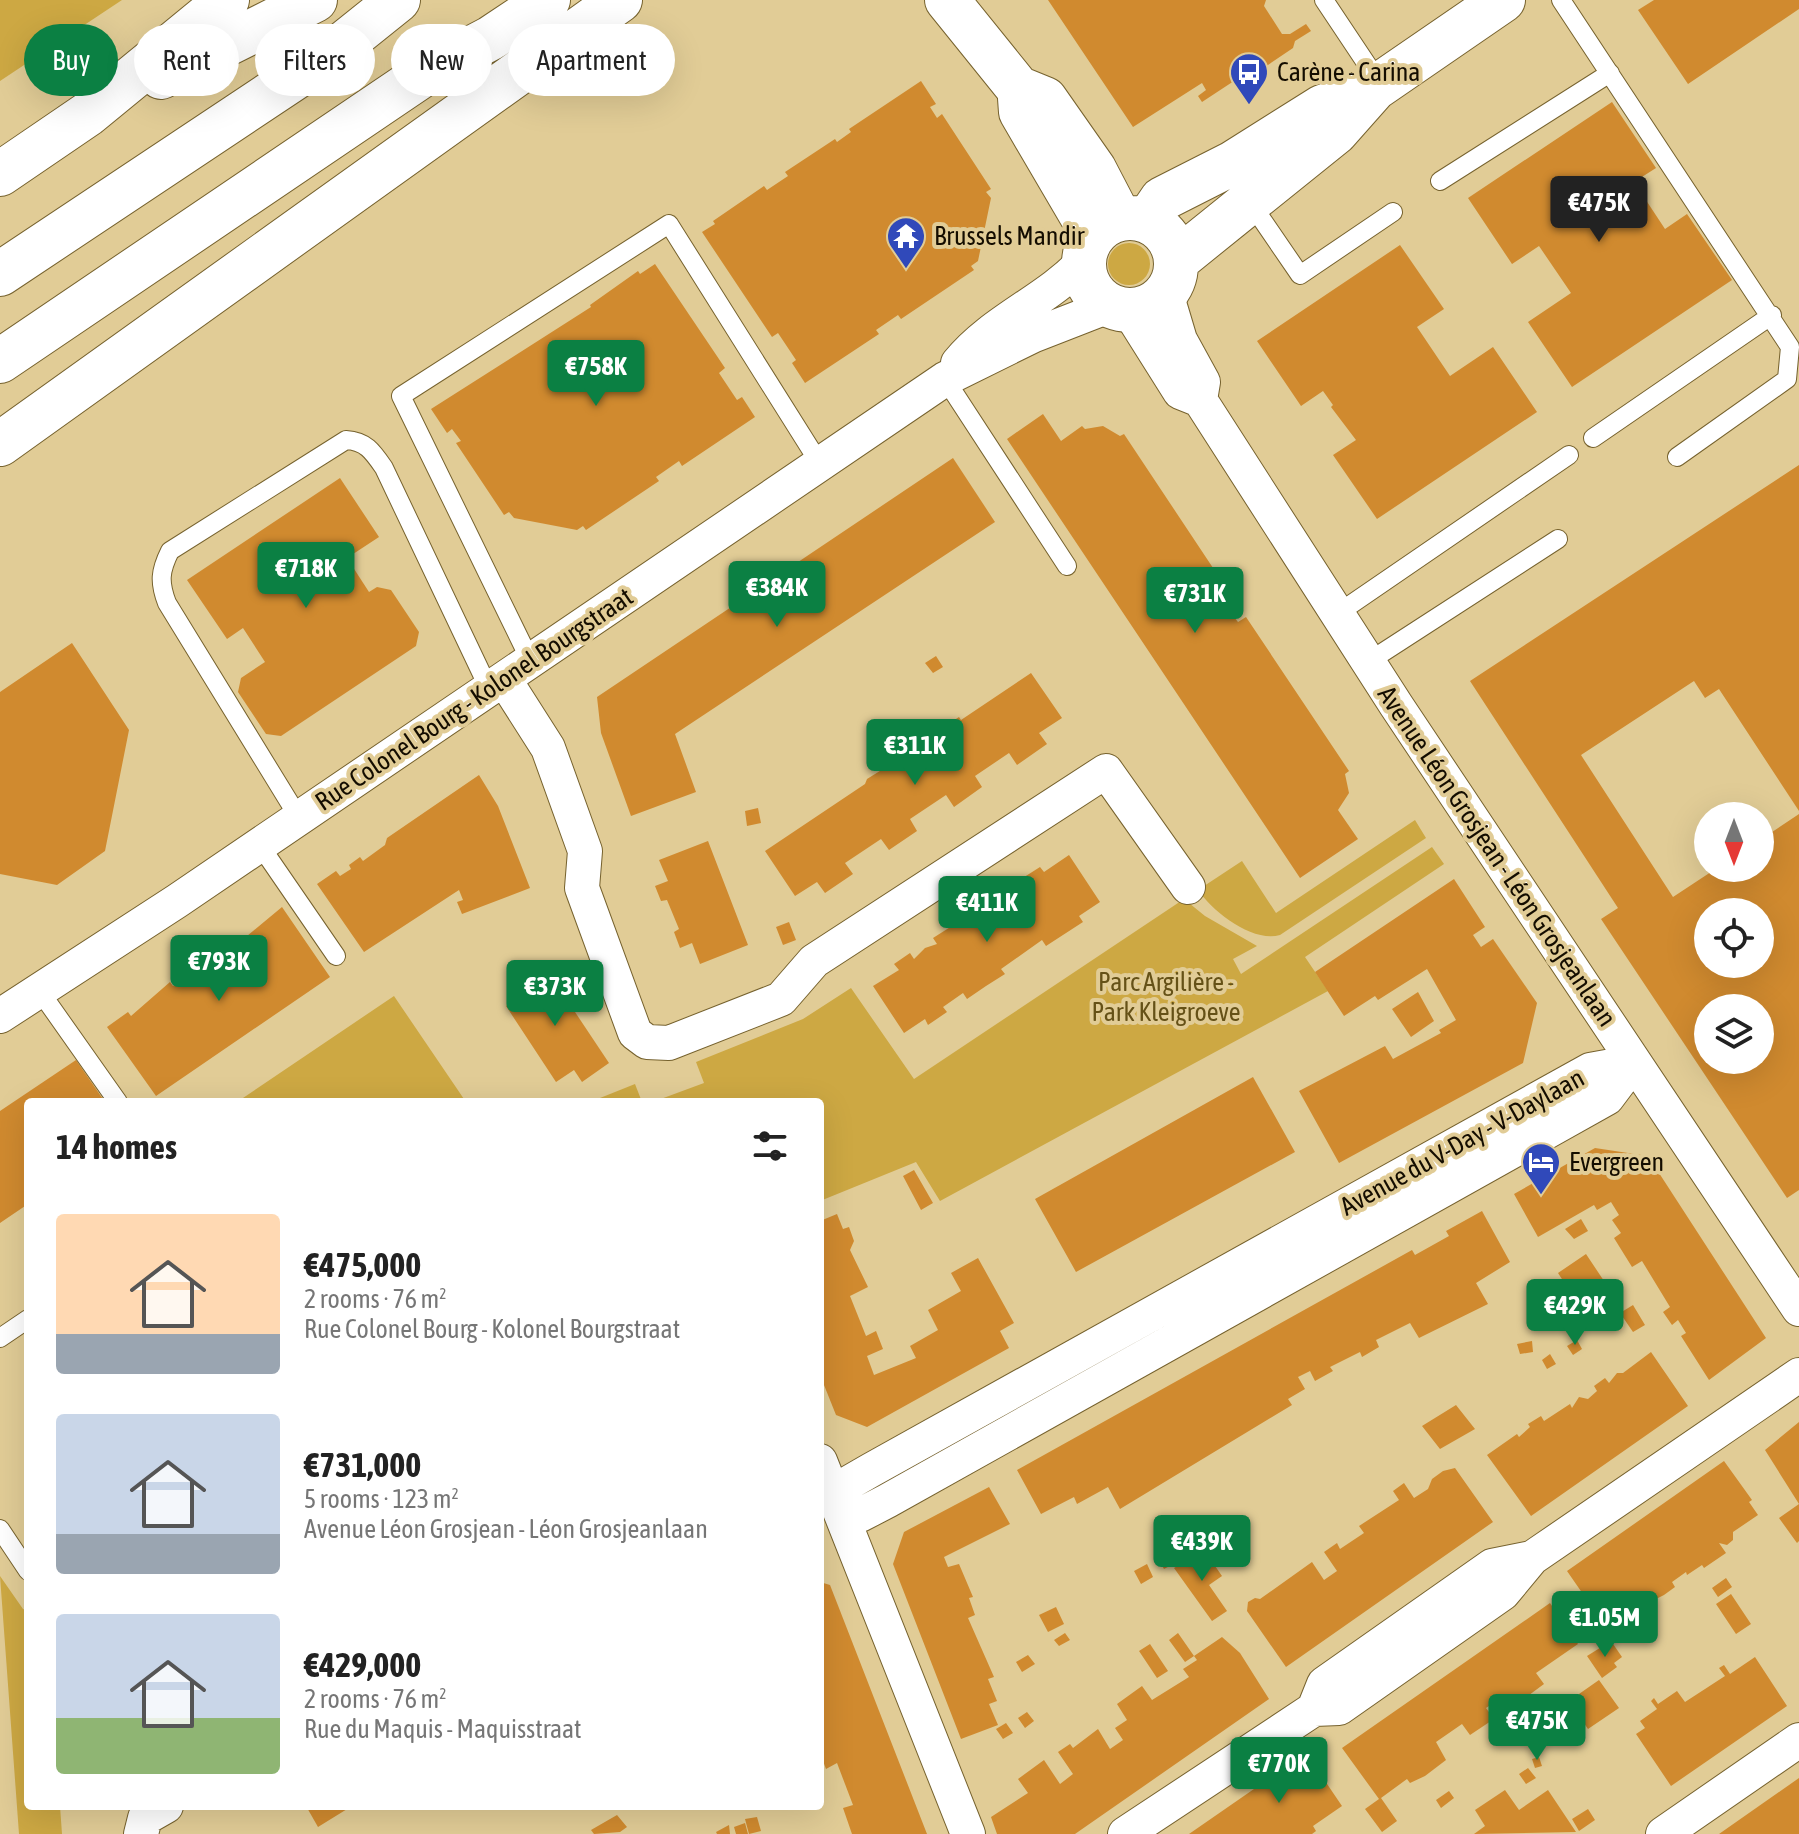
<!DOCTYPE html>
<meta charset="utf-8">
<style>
body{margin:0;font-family:"Asap Condensed",sans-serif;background:#f2f2f2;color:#222;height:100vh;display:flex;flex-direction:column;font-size:30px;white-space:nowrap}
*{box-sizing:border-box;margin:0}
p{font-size:26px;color:#767676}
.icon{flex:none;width:44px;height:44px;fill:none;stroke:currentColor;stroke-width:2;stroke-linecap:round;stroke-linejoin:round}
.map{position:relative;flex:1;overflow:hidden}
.side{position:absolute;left:24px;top:1098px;width:800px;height:712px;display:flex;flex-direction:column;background:#fff;border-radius:8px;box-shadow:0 8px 32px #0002}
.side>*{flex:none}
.guide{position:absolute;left:24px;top:24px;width:800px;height:72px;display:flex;gap:16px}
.needle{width:52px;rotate:180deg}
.fabs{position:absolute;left:1694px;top:802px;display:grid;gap:16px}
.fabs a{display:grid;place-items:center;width:80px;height:80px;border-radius:50%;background:#fff;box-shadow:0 8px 32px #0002;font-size:40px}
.price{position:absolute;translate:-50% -68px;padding:0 18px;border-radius:8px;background:#0b8043;color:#fff;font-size:26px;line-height:52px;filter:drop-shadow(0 2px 4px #0008)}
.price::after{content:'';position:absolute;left:50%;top:48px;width:24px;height:18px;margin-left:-12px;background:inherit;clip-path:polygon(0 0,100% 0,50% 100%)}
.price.selected{background:#222;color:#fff}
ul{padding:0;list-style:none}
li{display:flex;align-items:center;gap:24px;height:200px;padding:0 32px}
li span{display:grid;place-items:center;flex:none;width:224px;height:160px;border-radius:8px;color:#555}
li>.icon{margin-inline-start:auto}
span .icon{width:96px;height:96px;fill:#fffc;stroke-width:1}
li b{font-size:34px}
h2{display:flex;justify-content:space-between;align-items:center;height:96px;padding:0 32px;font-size:34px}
.tag{padding:0 28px;border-radius:36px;background:#fff;box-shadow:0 8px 32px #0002;font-size:28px;line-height:72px}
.tag.selected{background:#0b8043;color:#fff}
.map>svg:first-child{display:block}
</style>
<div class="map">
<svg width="1799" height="1834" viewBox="0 0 1799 1834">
<rect width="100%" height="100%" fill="#e1cc96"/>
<path fill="#cda843" d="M 0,0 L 122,0 L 0,81 Z
M1108 264a21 21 0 1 1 42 0a21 21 0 1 1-42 0Z
M 1415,820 L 1426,838 L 1280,935 C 1253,943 1213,912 1198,890 L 1242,861 L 1276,913 Z
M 1432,847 L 1444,864 L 1305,957 L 1328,991 L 940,1201 L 916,1162 L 820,1201 L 820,1102 L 658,1100 L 704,1083 L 696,1062 L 803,1019 L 851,988 L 914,1079 L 1184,899 L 1205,916 L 1257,946 L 1233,959 L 1241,974 Z
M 394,996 L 466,1102 L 237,1102 Z
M 635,1084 L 642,1102 L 590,1102 Z
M 0,1576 L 23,1609 L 28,1611 L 28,1806 L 60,1806 L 62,1834 L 19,1834 Z"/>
<path fill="#d08a2f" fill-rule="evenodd" d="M 1048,0 L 1266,0 L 1264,6 L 1282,34 L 1290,34 L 1306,24 L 1311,31 L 1295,41 L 1293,48 L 1240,84 L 1237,79 L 1202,102 L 1198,96 L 1206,90 L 1202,83 L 1133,127 Z
M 1654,0 L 1799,0 L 1799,9 L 1688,84 L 1638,10 Z
M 921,81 L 936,104 L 930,107 L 937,118 L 942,114 L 991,189 L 986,192 L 991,198 L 978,261 L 971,266 L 974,270 L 901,319 L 898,315 L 876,330 L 879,334 L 805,383 L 792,363 L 796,360 L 778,333 L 772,337 L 702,232 L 715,224 L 713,221 L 764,186 L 767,190 L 788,176 L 785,172 L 835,139 L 837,142 L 851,132 L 849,129 Z
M 1612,102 L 1656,168 L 1634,182 L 1665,229 L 1687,214 L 1732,280 L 1572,387 L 1528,322 L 1571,293 L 1539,246 L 1512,264 L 1468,198 Z
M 1400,245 L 1444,309 L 1417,327 L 1450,376 L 1493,347 L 1537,412 L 1377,519 L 1333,455 L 1356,440 L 1331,407 L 1333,405 L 1323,391 L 1301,406 L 1257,341 Z
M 655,264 L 725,368 L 719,373 L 737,400 L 742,397 L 755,417 L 682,466 L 679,461 L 656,477 L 659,481 L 586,530 L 583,526 L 577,530 L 514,518 L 509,512 L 504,515 L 456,443 L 461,441 L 452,429 L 447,433 L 431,409 L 591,307 L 590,305 L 638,271 L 640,274 Z
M 1043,414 L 1061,441 L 1082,426 L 1085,429 L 1103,426 L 1120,436 L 1124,434 L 1227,589 L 1220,594 L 1223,600 L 1230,598 L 1237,604 L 1234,617 L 1238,622 L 1246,617 L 1349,771 L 1345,774 L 1349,793 L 1338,810 L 1358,839 L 1300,878 L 1007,439 Z
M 953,458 L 995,522 L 675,734 L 696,792 L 631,816 L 601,733 L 597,697 Z
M 1799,465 L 1799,811 L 1719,689 L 1705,698 L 1694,681 L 1581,755 L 1673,897 L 1717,868 L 1760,868 L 1760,840 L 1799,814 L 1799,1190 L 1787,1198 L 1601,919 L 1618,908 L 1470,681 ZM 1708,912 L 1760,912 L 1760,964 L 1708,964 ZM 1708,1008 L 1760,1008 L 1760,1060 L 1708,1060 Z
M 340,478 L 379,537 L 347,558 L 369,592 L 377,587 L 391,590 L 419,632 L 416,646 L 281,736 L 266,734 L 238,692 L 241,678 L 265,662 L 243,628 L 227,639 L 187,580 Z
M 72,643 L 129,730 L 105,851 L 57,885 L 0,874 L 0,692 Z
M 936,656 L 943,667 L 933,673 L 925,663 Z
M 1031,673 L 1062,718 L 1039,733 L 1047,744 L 1017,765 L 1009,753 L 975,776 L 982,787 L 954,807 L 946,795 L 910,819 L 917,831 L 889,850 L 881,839 L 845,863 L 853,874 L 825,893 L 817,882 L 795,896 L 765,851 L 865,784 L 867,779 L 933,738 L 931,735 L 959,717 L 961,720 Z
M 479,775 L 498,806 L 530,888 L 462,914 L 457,902 L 463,900 L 459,890 L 364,952 L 317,884 L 336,871 L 340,876 L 351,869 L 349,865 L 360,857 L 363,861 L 385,845 L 387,838 Z
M 758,808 L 761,823 L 747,826 L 745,811 Z
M 708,841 L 748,945 L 700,964 L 692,943 L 680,948 L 674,932 L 679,929 L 667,900 L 661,901 L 655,886 L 668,881 L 659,860 Z
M 1069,855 L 1100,902 L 1079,916 L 1083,922 L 1046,946 L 1042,940 L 1001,969 L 1005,974 L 986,986 L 967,999 L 963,993 L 943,1007 L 947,1012 L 928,1025 L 925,1019 L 904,1033 L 873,986 L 899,970 L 894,964 L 910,953 L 914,959 L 925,948 L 937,944 L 933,938 L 963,919 L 967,924 L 1003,896 L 1015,892 L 1010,886 L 1040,867 L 1044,872 Z
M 1454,879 L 1485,927 L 1473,935 L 1481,947 L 1493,939 L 1537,1003 L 1523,1063 L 1339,1163 L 1299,1091 L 1385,1046 L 1393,1059 L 1441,1033 L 1439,1030 L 1456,1020 L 1427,969 L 1378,1000 L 1375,996 L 1344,1016 L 1315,972 Z
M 282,907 L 330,977 L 156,1096 L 107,1027 L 128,1012 L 131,1016 L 170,982 L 173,986 L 223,954 L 220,950 L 238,938 L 241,941 Z
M 789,922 L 796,940 L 783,945 L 776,927 Z
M 543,964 L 609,1063 L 582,1082 L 574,1070 L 556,1082 L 506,1006 L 522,995 L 514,983 Z
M 1418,992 L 1434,1021 L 1411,1037 L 1392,1009 Z
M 76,1060 L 105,1102 L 28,1102 L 28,1204 L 0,1223 L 0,1111 Z
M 1253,1077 L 1295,1152 L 1076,1272 L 1035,1199 Z
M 1595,1148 L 1648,1156 L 1766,1338 L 1709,1380 L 1681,1336 L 1686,1333 L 1678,1320 L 1672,1325 L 1663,1312 L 1670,1307 L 1642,1261 L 1632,1267 L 1614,1238 L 1621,1233 L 1612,1220 L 1619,1215 L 1611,1202 L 1597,1210 L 1594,1205 L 1538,1237 L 1514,1194 Z
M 914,1170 L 933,1203 L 921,1210 L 903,1176 Z
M 1482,1211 L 1510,1262 L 1476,1283 L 1488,1304 L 1419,1338 L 1410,1323 L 1376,1340 L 1379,1347 L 1362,1357 L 1360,1352 L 1330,1367 L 1333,1371 L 1315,1381 L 1310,1371 L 1298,1377 L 1305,1389 L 1288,1399 L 1292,1405 L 1120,1509 L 1108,1487 L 1077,1504 L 1074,1497 L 1041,1514 L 1017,1470 L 1412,1250 L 1415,1255 L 1449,1236 L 1446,1231 Z
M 837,1214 L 843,1229 L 849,1227 L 854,1241 L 850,1250 L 868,1287 L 850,1296 L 866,1336 L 876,1331 L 883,1349 L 867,1356 L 874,1375 L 916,1358 L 910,1346 L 938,1330 L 928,1310 L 961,1291 L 951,1273 L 978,1258 L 1014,1323 L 1000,1331 L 1009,1348 L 867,1427 L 836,1415 L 820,1375 L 820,1221 Z
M 1581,1219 L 1588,1231 L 1574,1239 L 1565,1229 Z
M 1586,1254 L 1606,1284 L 1577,1302 L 1558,1273 Z
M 1633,1305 L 1645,1325 L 1633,1332 L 1620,1313 Z
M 1577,1340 L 1582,1349 L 1573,1355 L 1567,1346 Z
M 1532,1341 L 1533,1352 L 1520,1354 L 1517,1344 Z
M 1651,1352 L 1688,1406 L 1531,1516 L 1487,1455 L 1517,1434 L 1519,1437 L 1530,1427 L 1528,1424 L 1541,1416 L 1544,1421 L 1570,1404 L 1572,1408 L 1579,1397 L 1588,1399 L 1597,1391 L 1594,1386 L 1605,1378 L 1609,1383 L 1617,1373 L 1623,1373 Z
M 1550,1354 L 1556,1364 L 1547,1369 L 1542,1360 Z
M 1456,1405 L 1475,1429 L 1440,1449 L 1422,1426 Z
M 1799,1422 L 1799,1541 L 1797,1543 L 1779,1518 L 1799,1504 L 1765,1450 Z
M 1724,1461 L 1752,1500 L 1749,1502 L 1758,1515 L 1733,1532 L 1733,1540 L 1727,1545 L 1719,1543 L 1726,1553 L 1704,1568 L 1702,1565 L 1687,1575 L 1686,1572 L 1672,1582 L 1675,1587 L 1664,1595 L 1636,1609 L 1633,1603 L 1603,1623 L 1567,1571 Z
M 1455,1468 L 1493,1522 L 1286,1667 L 1247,1611 L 1248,1602 L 1255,1598 L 1260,1599 L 1312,1562 L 1324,1580 L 1337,1571 L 1324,1552 L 1337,1543 L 1340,1549 L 1364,1533 L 1359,1526 L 1399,1500 L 1393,1491 L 1404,1483 L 1414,1498 L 1428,1489 L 1432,1479 L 1443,1471 Z
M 989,1487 L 1010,1524 L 944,1557 L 948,1567 L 959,1564 L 973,1597 L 969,1598 L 975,1615 L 968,1618 L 994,1677 L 988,1679 L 997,1701 L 989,1704 L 998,1725 L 961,1739 L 893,1564 L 904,1532 Z
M 1173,1550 L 1179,1561 L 1164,1569 L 1158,1558 Z
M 1204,1550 L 1222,1576 L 1209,1585 L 1227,1611 L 1212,1621 L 1174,1568 Z
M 1147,1564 L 1153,1577 L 1141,1584 L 1134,1571 Z
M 1726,1578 L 1732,1587 L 1718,1597 L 1712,1588 Z
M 820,1582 L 830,1585 L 927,1834 L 852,1834 L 843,1808 L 853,1805 L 837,1763 L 826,1769 L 820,1753 Z
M 1731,1594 L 1751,1624 L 1736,1634 L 1716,1604 Z
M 1550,1603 L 1578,1644 L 1536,1673 L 1544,1684 L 1521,1701 L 1507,1709 L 1499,1699 L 1486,1708 L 1494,1719 L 1470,1735 L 1462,1724 L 1436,1742 L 1446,1760 L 1425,1776 L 1410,1783 L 1407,1779 L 1381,1798 L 1397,1821 L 1382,1832 L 1365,1809 L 1379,1799 L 1342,1748 Z
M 1056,1607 L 1064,1624 L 1048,1632 L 1039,1615 Z
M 1065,1633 L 1070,1640 L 1059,1646 L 1054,1640 Z
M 1178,1633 L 1194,1656 L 1222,1637 L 1240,1653 L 1269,1699 L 1075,1834 L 997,1834 L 991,1817 L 1028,1793 L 1018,1779 L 1044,1760 L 1060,1784 L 1073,1774 L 1058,1752 L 1070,1744 L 1073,1748 L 1098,1729 L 1110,1749 L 1123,1740 L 1115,1728 L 1127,1720 L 1117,1704 L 1142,1686 L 1152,1700 L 1189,1677 L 1183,1669 L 1197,1660 L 1194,1656 L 1185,1662 L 1169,1640 Z
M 1611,1641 L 1622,1657 L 1614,1663 L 1617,1667 L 1602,1678 L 1587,1656 Z
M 1150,1644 L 1168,1671 L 1157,1678 L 1139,1651 Z
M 1028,1655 L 1035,1664 L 1022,1672 L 1016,1662 Z
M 1755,1657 L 1787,1706 L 1671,1786 L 1636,1734 L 1645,1728 L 1640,1721 L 1657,1709 L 1651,1701 L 1654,1698 L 1658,1704 L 1677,1691 L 1685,1702 L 1725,1676 L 1719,1668 L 1724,1665 L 1730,1674 Z
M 1599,1680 L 1619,1708 L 1588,1729 L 1569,1701 Z
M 1027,1712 L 1034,1721 L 1025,1728 L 1018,1718 Z
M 1006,1723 L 1013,1733 L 1003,1739 L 996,1729 Z
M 1306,1753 L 1342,1806 L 1313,1826 L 1316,1831 L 1312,1834 L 1189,1834 Z
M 1539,1757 L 1542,1766 L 1535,1768 L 1532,1759 Z
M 1528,1768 L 1536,1778 L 1526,1784 L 1519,1774 Z
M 1799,1778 L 1799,1834 L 1719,1834 Z
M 1505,1790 L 1519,1810 L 1548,1790 L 1576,1832 L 1474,1834 L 1485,1826 L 1475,1810 Z
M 1449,1791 L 1454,1798 L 1441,1808 L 1436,1800 Z
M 306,1806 L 352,1806 L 318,1827 Z
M 1588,1809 L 1595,1820 L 1579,1831 L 1572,1819 Z
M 617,1815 L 627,1827 L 620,1832 L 594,1834 L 591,1830 Z
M 757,1817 L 761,1831 L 749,1834 L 745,1819 Z
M 745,1823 L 748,1834 L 736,1834 L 734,1827 Z
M 729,1825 L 730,1834 L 717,1834 L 716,1832 Z"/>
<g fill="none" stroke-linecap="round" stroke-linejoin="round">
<g stroke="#76622e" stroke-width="20">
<path id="lane" d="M 1324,0 L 1380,84
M 1561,0 L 1790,347 L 1787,379 L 1677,457
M 1440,181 L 1610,73
M 1250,202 L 1300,275 L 1393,212
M 945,379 L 1067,566
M 1593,438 L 1772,315
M 1337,614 L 1569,455
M 530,660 L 401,396 L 669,224 L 820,464
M 1368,662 L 1558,539
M 299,818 L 167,603 C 159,582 160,571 170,551 L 346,440 C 366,441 373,452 384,468 L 489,689
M 259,844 L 336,956
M 39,990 L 118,1102
M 0,1338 L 28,1319
M 0,1529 L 28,1571"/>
</g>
<g stroke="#76622e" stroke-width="36">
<path id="street" d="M 1166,293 L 1180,340 L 1203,382 L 1200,400
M 1129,311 L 1180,392 L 1200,400 L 1396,705 L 1799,1309
M 958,363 C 992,321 1046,301 1083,262
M 504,679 L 548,748 L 585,851 L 582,888 L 635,1033 L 647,1042 L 669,1043 L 781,999 L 814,961 L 1106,771 L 1188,887
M 0,1016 L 177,901 L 945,379 L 1032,336 L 1109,306
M 820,1461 L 968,1834
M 839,1508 L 860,1515 L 887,1501 L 1607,1098 L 1634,1062
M 839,1508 L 845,1485 L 871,1470 L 1590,1070 L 1634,1062
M 1314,1709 L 1324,1684 L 1492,1566 L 1532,1558
M 141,1834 L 145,1818 L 166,1806
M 1125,1834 L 1314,1709 L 1339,1708 L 1503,1593 L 1532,1558 L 1799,1375
M 1663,1834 L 1799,1740"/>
</g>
<g stroke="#76622e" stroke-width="46">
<path id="secondary" d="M 947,0 L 1018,88 L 1045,99 L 1094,169 L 1120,219
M 1020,98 L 1021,112 L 1093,235
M1084 264a46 46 0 1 1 92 0a46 46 0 1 1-92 0Z
M 1147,221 L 1162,199 L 1233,163 L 1322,107 L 1354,95
M 1176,261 L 1336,132 L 1375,88 L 1503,0"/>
</g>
<g stroke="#76622e" stroke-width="46">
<path id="highway" d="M 161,77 L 315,0
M 0,174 L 88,114 L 227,0
M 0,274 L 332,53 L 398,0
M 0,361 L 430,70 L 491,38 L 548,0
M 0,444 L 620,0"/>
</g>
<use href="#lane" stroke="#fff" stroke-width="18"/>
<use href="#street" stroke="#fff" stroke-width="34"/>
<use href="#secondary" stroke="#fff" stroke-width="44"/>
<use href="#highway" stroke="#fff" stroke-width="44"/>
</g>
<defs>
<g id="bus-pin" transform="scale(2)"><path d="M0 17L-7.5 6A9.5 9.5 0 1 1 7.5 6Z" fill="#3049ba" stroke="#e1cc96"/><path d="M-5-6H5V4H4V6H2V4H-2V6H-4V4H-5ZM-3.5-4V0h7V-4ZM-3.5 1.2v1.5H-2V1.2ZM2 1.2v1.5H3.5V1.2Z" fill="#fff"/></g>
<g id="temple-pin" transform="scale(2)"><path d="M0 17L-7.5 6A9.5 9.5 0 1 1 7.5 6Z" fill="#3049ba" stroke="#e1cc96"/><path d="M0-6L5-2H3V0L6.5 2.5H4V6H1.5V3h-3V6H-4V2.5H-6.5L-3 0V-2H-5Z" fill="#fff"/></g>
<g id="hotel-pin" transform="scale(2)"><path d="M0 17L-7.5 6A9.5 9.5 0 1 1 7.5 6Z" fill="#3049ba" stroke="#e1cc96"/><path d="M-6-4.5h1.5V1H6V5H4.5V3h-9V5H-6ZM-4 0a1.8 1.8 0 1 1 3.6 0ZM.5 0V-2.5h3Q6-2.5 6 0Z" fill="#fff"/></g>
</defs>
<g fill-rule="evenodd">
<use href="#bus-pin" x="1249" y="72"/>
<use href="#temple-pin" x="906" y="236"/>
<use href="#hotel-pin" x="1541" y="1162"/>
</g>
<g text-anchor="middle" stroke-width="8" stroke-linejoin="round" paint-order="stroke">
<g font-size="26" fill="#140d00" stroke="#e1cc96" text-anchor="start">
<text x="1277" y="81">Carène - Carina</text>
<text x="934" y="245">Brussels Mandir</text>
<text x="1569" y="1171">Evergreen</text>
</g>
<g font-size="26" fill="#140d00" stroke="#e1cc96">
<text transform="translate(474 699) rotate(-34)" y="9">Rue Colonel Bourg - Kolonel Bourgstraat</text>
<text transform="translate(1497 856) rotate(56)" y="9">Avenue Léon Grosjean - Léon Grosjeanlaan</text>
<text transform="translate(1462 1142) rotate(-29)" y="9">Avenue du V-Day - V-Daylaan</text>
</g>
<g font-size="26" fill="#655117" stroke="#e1cc96">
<text x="1166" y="991">Parc Argilière -<tspan x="1166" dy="30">Park Kleigroeve</tspan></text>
</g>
</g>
</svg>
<div class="fabs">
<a><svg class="needle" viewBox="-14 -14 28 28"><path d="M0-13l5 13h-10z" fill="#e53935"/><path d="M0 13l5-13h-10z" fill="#767676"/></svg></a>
<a><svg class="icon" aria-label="locate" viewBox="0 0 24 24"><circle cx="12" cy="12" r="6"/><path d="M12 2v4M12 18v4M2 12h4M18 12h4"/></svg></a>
<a><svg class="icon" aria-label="layers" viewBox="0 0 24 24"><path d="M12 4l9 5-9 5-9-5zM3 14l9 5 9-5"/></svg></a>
</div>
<b class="price selected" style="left:1599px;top:244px">€475K</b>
<b class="price" style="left:596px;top:408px">€758K</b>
<b class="price" style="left:306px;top:610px">€718K</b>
<b class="price" style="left:777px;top:629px">€384K</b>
<b class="price" style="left:1195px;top:635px">€731K</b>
<b class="price" style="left:915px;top:787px">€311K</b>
<b class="price" style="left:987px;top:944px">€411K</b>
<b class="price" style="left:219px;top:1003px">€793K</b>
<b class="price" style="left:555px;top:1028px">€373K</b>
<b class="price" style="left:1575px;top:1347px">€429K</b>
<b class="price" style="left:1202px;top:1583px">€439K</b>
<b class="price" style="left:1605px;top:1659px">€1.05M</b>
<b class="price" style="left:1537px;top:1762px">€475K</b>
<b class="price" style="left:1279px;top:1805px">€770K</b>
<div class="guide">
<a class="tag selected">Buy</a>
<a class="tag">Rent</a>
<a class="tag">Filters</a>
<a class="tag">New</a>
<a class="tag">Apartment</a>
</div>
<section class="side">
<h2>14 homes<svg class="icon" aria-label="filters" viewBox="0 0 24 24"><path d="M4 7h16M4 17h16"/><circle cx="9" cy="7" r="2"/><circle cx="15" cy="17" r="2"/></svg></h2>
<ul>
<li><span style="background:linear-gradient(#ffd9b3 75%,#9aa5b1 0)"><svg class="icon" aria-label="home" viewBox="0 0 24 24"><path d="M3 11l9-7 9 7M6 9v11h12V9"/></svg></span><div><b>€475,000</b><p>2 rooms · 76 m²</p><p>Rue Colonel Bourg - Kolonel Bourgstraat</p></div></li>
<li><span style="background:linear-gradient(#c9d6e8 75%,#9aa5b1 0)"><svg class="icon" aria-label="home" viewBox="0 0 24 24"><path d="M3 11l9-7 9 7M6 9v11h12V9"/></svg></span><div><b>€731,000</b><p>5 rooms · 123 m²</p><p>Avenue Léon Grosjean - Léon Grosjeanlaan</p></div></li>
<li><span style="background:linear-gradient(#c9d6e8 65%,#8fb573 0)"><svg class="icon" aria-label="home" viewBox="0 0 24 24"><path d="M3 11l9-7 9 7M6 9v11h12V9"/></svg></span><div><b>€429,000</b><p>2 rooms · 76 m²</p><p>Rue du Maquis - Maquisstraat</p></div></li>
</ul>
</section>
</div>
